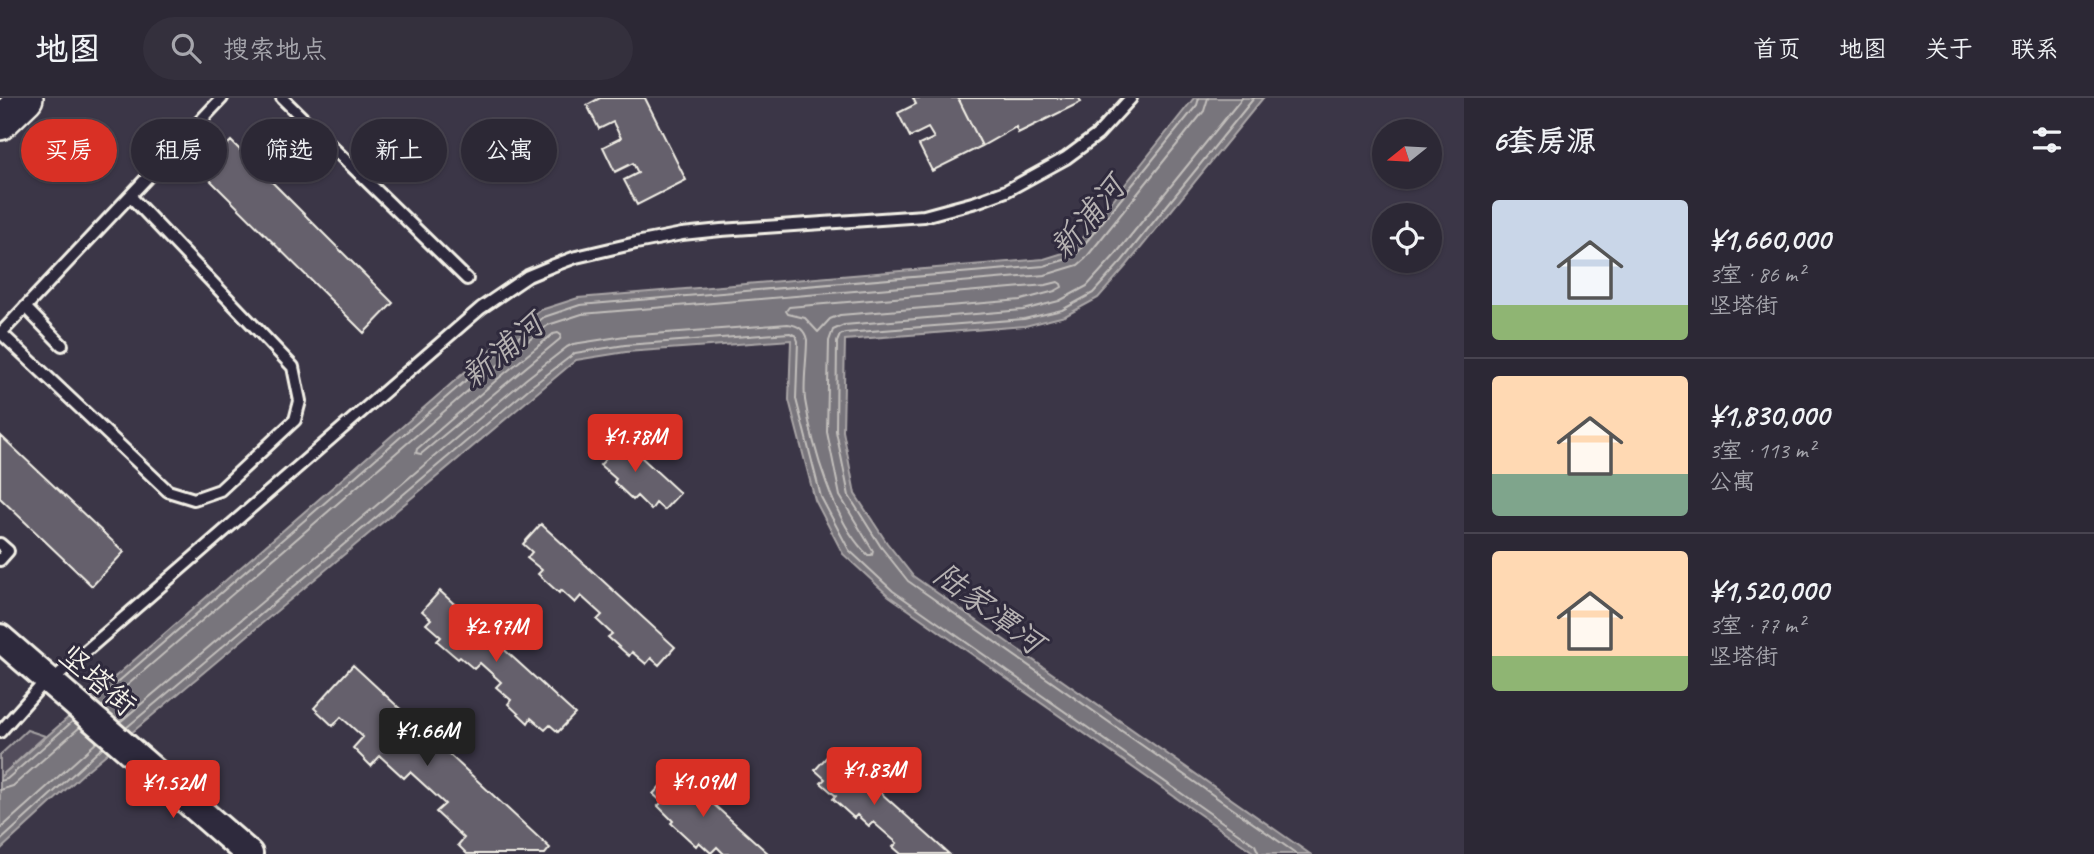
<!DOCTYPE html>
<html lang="zh">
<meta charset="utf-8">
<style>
body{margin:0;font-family:Caveat,"LXGW WenKai TC",sans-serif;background:#34303d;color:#f1f3f6;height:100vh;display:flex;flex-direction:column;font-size:26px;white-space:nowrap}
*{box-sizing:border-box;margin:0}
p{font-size:23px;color:#a6a6ad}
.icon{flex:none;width:38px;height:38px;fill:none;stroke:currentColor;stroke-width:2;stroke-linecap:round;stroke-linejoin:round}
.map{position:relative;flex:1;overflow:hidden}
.panel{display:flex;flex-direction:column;background:#2c2835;width:630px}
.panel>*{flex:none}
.banner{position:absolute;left:21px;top:21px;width:665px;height:63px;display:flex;gap:14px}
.needle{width:46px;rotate:252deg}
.tools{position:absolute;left:1372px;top:21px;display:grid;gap:14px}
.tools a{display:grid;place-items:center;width:70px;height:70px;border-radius:50%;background:#2c2835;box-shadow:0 2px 5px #0004,0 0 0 2px #484450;font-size:35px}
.price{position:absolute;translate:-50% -60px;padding:0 16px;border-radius:7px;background:#d93025;color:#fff;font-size:23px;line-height:46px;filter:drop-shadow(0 2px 4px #0008)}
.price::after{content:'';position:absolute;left:50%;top:42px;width:21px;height:16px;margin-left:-10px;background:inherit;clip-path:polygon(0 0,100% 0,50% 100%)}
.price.current{background:#222;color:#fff}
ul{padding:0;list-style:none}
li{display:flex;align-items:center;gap:21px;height:175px;padding:0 28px}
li+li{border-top:2px solid #484450}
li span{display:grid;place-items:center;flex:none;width:196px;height:140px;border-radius:7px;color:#555}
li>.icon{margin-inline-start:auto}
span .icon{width:84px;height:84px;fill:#fffc;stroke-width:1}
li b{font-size:30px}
h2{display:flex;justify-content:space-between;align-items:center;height:84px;padding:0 28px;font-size:30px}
.tag{padding:0 24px;border-radius:32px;background:#2c2835;box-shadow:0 2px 5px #0004,0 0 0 2px #484450;font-size:24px;line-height:63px}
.tag.current{background:#d93025;color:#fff}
header{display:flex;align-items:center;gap:42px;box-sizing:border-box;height:98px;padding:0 35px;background:#2c2835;border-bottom:2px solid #484450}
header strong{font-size:33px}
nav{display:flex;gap:38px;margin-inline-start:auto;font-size:24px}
.search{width:490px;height:63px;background:#34303d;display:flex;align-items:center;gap:18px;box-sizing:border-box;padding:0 24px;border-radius:38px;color:#a6a6ad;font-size:26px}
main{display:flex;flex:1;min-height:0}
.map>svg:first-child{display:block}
</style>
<header>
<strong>地图</strong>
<div class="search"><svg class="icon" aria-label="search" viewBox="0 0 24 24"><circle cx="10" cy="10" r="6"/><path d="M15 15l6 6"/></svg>搜索地点</div>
<nav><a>首页</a><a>地图</a><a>关于</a><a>联系</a></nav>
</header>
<main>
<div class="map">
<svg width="1464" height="756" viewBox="0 0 1464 756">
<rect width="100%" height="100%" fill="#3b3647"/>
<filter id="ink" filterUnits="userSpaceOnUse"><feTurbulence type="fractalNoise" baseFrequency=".0143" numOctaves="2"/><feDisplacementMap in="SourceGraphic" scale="14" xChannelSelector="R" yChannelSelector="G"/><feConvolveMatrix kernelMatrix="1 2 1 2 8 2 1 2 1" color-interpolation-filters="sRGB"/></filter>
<g filter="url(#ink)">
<path fill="#534e5c" stroke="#a4a0a2" stroke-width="2" d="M 27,632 L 45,638 L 0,679 L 0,657 Z"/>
<path fill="#78747b" stroke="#aaa6a7" stroke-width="2" d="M 1194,0 L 1263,0 L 1127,167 L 1098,200 L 1065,218 L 1025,228 L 845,242 L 843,333 L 855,396 L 887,445 L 913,478 L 1310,756 L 1256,756 L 889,498 L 843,456 L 815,402 L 789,302 L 791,242 L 626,254 L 576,262 L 86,673 L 0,752 L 0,679 L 482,259 L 541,212 L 578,200 L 1044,161 L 1073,152 Z"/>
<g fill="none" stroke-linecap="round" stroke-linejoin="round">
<path stroke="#c2bfbc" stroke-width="2" d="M 1254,0 L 1122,163 L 1093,195 L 1062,212 L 1024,221 L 845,235 L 840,237 L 837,244 L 836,333 L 849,398 L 881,449 L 908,483 L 1297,756
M 1058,184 L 1061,186 L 1062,189 L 1055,193 L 1021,202 L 840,217 L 830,221 L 818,234 L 805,220 L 788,216 L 786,213 L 789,209 L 1046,187 Z
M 558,235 L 561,237 L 560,241 L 421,356 L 416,355 L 417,351 L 499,280 L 553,236 Z
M 96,603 L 486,265 L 544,219 L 580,207 L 1044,168 L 1074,159 L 1197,7 L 1199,0
M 102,609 L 492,272 L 548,227 L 582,216 L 1045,177 L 1078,167 L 1085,161 L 1204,13 L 1208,0
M 120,624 L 526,281 L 567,249 L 573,246 L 625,238 L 788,226 C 798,227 805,232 807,242 C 807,261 803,283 805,302 C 812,347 834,426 868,457 L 872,457 L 873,453 L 840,398 L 827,334 L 829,243 L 833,232 L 844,227 L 1023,212 L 1059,203 L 1087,188 L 1115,157 L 1242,0
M 126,630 L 532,288 L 575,255 L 625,247 L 790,235 L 796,238 L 798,243 L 796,301 L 821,399 L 849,452 L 893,493 L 1255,747 L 1259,756
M 0,683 L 7,681 L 73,623
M 0,692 L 13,688 L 80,629
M 0,731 L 97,644
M 0,743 L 103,649"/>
</g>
<path fill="#65616c" stroke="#f4f1e8" stroke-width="2" d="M 600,0 L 645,0 L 686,82 L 637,107 L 624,82 L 638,75 L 633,65 L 615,74 L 603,49 L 621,40 L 613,24 L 599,31 L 587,7 Z
M 913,0 L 958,0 L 982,48 L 932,73 L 919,47 L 934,40 L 928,30 L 910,39 L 898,15 L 916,6 Z
M 958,0 L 1079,0 L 1081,4 L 1018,35 L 1016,29 L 982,48 Z
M 231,43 L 393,205 L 364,235 L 201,73 Z
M 613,333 L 680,395 L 664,412 L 656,405 L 651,412 L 637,398 L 633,402 L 614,384 L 616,381 L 600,367 L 605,362 L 595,353 Z
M 0,337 L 124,454 L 92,488 L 0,400 Z
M 541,426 L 675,549 L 659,567 L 651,560 L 646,566 L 632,554 L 629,558 L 608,539 L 612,536 L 597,522 L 602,517 L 581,498 L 575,505 L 561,492 L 559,495 L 538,476 L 542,472 L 527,460 L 532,454 L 523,446 Z
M 440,493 L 575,616 L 558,634 L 550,627 L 545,632 L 531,620 L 528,625 L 508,606 L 511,602 L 496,589 L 501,584 L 480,565 L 474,571 L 460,559 L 458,561 L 437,543 L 441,539 L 426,526 L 431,521 L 422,513 Z
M 353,567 L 550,750 L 545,756 L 467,756 L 458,747 L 464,740 L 436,714 L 445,706 L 410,674 L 404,680 L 380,658 L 371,668 L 353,650 L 363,639 L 341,619 L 333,628 L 314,610 Z
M 833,652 L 949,756 L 901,756 L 893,749 L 897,745 L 873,724 L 869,728 L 857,717 L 854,720 L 833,701 L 836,698 L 821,685 L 825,681 L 815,672 Z
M 675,672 L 769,756 L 724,756 L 717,749 L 711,755 L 699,744 L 696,748 L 671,725 L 673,723 L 658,708 L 662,704 L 653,696 Z"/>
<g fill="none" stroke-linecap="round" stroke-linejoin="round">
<g stroke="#f4f1e8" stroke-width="16">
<path id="service" d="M 282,0 L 467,181
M 25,209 L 62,247
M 1,235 L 168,393 L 194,401 L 220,392 L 295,322 L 300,303 L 293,269 L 130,98
M 0,236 L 222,0
M 0,446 L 8,453 L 0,462
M 50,584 L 481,210 L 528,178 L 552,168 L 576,159 L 636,145 L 682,136 L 721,132 L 924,118 L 976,104 L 1006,93 L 1066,60 L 1097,37 L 1131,0
M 0,634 L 47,581"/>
</g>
<g stroke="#f4f1e8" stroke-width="32">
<path id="tertiary" d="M 0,540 L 249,756"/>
</g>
<g stroke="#f4f1e8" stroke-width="38">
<path id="primary" d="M 0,25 L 26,0"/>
</g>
<use href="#service" stroke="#2f2a3d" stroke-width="10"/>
<use href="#tertiary" stroke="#2f2a3d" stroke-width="26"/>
<use href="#primary" stroke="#2f2a3d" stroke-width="33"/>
</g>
</g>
<g text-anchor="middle" stroke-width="6" stroke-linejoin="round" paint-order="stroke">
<g font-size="30" fill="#f4f1e8" stroke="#2f2a3d">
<text transform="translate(98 582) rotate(41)" y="10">坚塔街</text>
</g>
<g font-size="32" font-style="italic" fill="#b6b2b2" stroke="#2f2a3d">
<text transform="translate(1087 119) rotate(-50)" y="11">新浦河</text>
<text transform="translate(502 252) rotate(-40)" y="11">新浦河</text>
<text transform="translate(989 510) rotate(37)" y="11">陆家潭河</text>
</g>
</g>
</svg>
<div class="tools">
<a><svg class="needle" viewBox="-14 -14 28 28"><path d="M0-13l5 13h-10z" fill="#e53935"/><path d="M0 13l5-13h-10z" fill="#a6a6ad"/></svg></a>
<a><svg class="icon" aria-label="locate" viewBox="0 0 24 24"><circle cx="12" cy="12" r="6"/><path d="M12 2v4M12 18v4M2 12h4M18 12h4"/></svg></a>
</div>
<b class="price" style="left:635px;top:376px">¥1.78M</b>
<b class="price" style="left:496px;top:566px">¥2.97M</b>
<b class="price current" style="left:427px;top:670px">¥1.66M</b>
<b class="price" style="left:874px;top:709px">¥1.83M</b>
<b class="price" style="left:703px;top:721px">¥1.09M</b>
<b class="price" style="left:173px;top:722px">¥1.52M</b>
<div class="banner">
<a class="tag current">买房</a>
<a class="tag">租房</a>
<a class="tag">筛选</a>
<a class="tag">新上</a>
<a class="tag">公寓</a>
</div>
</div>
<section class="panel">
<h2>6套房源<svg class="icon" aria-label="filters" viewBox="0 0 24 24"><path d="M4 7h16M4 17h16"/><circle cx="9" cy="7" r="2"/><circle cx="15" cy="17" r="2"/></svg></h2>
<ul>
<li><span style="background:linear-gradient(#c9d6e8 75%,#8fb573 0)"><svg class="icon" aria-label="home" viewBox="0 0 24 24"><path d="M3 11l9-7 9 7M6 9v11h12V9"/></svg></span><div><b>¥1,660,000</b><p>3室 · 86 m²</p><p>坚塔街</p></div></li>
<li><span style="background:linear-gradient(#ffd9b3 70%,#7fa58c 0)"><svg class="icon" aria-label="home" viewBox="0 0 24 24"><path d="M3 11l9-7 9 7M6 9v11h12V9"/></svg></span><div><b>¥1,830,000</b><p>3室 · 113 m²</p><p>公寓</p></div></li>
<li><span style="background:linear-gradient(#ffd9b3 75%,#8fb573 0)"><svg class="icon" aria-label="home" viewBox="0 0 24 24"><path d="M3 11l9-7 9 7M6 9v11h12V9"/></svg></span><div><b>¥1,520,000</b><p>3室 · 77 m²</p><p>坚塔街</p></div></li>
</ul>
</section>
</main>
